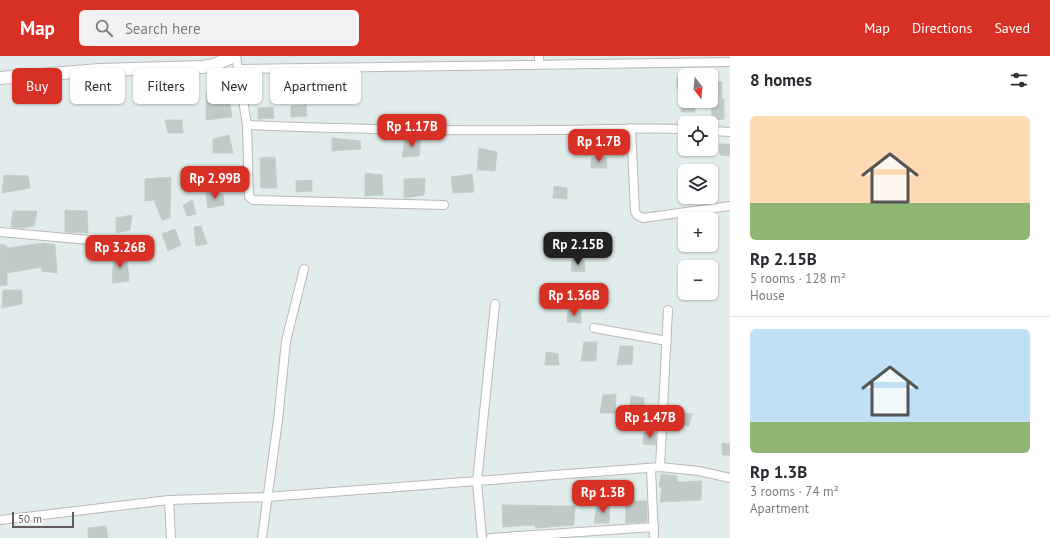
<!DOCTYPE html>
<meta charset="utf-8">
<style>
body{margin:0;font-family:"PT Sans",sans-serif;background:#f2f2f3;color:#2b2b33;height:100vh;display:flex;flex-direction:column;font-size:15px;white-space:nowrap}
*{box-sizing:border-box;margin:0}
p{font-size:13px;color:#7c7c81}
.icon{flex:none;width:22px;height:22px;fill:none;stroke:currentColor;stroke-width:2;stroke-linecap:round;stroke-linejoin:round}
.map{position:relative;flex:1;overflow:hidden}
.drawer{display:flex;flex-direction:column;background:#fff;width:320px}
.drawer>*{flex:none}
.guide{position:absolute;left:12px;top:12px;width:380px;height:36px;display:flex;gap:8px}
.needle{width:26px;rotate:164deg}
.tools{position:absolute;left:678px;top:12px;display:grid;gap:8px}
.tools a{display:grid;place-items:center;width:40px;height:40px;border-radius:6px;background:#fff;box-shadow:0 1px 3px #0004;font-size:20px}
.scale{position:absolute;left:12px;bottom:10px;width:62px;box-sizing:border-box;padding-left:4px;border:2px solid #625a5c;border-top:0;font-size:11px;line-height:14px;white-space:nowrap;color:#625a5c;-webkit-text-stroke:3px #fff;paint-order:stroke}
.price{position:absolute;translate:-50% -34px;padding:0 9px;border-radius:8px;background:#d93025;color:#fff;font-size:13px;line-height:26px;filter:drop-shadow(0 1px 2px #0008)}
.price::after{content:'';position:absolute;left:50%;top:24px;width:12px;height:9px;margin-left:-6px;background:inherit;clip-path:polygon(0 0,100% 0,50% 100%)}
.price.selected{background:#222;color:#fff}
ul{padding:0;list-style:none}
li{display:grid;align-content:center;gap:8px;height:212px;padding:0 20px}
li+li{border-top:1px solid #e1e1e2}
li span{display:grid;place-items:center;height:124px;border-radius:6px;color:#555}
li>.icon{margin-inline-start:auto}
span .icon{width:72px;height:72px;fill:#fffc;stroke-width:1}
li b{font-size:17px}
h2{display:flex;justify-content:space-between;align-items:center;height:48px;padding:0 20px;font-size:17px}
.tag{padding:0 14px;border-radius:6px;background:#fff;box-shadow:0 1px 3px #0004;font-size:14px;line-height:36px}
.tag.selected{background:#d93025;color:#fff}
header{display:flex;align-items:center;gap:24px;box-sizing:border-box;height:56px;padding:0 20px;background:#d93025;color:#fff}
header strong{font-size:19px}
nav{display:flex;gap:22px;margin-inline-start:auto;font-size:14px}
.search{width:280px;height:36px;background:#f2f2f3;display:flex;align-items:center;gap:10px;box-sizing:border-box;padding:0 14px;border-radius:6px;color:#7c7c81;font-size:15px}
main{display:flex;flex:1;min-height:0}
.map>svg:first-child{display:block}
</style>
<header>
<strong>Map</strong>
<div class="search"><svg class="icon" aria-label="search" viewBox="0 0 24 24"><circle cx="10" cy="10" r="6"/><path d="M15 15l6 6"/></svg>Search here</div>
<nav><a>Map</a><a>Directions</a><a>Saved</a></nav>
</header>
<main>
<div class="map">
<svg width="730" height="482" viewBox="0 0 730 482">
<rect width="100%" height="100%" fill="#e1edec"/>
<path fill="#c0cac7" stroke="#c0d1ce" d="M 677,22 L 685,22 L 685,33 L 677,33 Z
M 711,25 L 722,26 L 722,43 L 724,43 L 724,63 L 712,64 Z
M 228,33 L 232,61 L 206,64 L 206,37 Z
M 681,44 L 694,45 L 695,56 L 681,56 Z
M 306,49 L 307,60 L 291,61 L 291,50 Z
M 273,51 L 274,62 L 258,63 L 258,52 Z
M 165,64 L 182,64 L 183,77 L 168,77 Z
M 229,79 L 233,97 L 213,97 L 213,83 Z
M 332,82 L 360,85 L 361,93 L 332,95 Z
M 405,83 L 421,83 L 419,100 L 402,101 Z
M 719,88 L 730,88 L 730,100 L 720,99 Z
M 479,92 L 497,96 L 495,115 L 477,114 Z
M 275,101 L 277,132 L 261,132 L 260,102 Z
M 606,101 L 607,112 L 591,112 L 591,102 Z
M 365,117 L 382,119 L 383,139 L 365,140 Z
M 472,118 L 474,136 L 453,137 L 451,121 Z
M 4,119 L 28,120 L 30,132 L 2,137 Z
M 171,121 L 170,162 L 162,164 L 154,144 L 145,145 L 145,123 Z
M 229,122 L 233,132 L 221,134 L 219,125 Z
M 425,122 L 424,139 L 404,142 L 404,123 Z
M 312,124 L 312,135 L 296,136 L 296,125 Z
M 554,130 L 567,132 L 567,143 L 553,142 Z
M 206,137 L 223,138 L 224,149 L 208,152 Z
M 192,144 L 196,158 L 187,160 L 183,149 Z
M 65,154 L 87,155 L 88,177 L 65,176 Z
M 13,155 L 37,155 L 34,170 L 21,172 L 11,171 Z
M 132,159 L 130,174 L 116,177 L 116,162 Z
M 201,170 L 207,188 L 196,190 L 194,171 Z
M 175,173 L 181,189 L 168,195 L 162,178 Z
M 43,187 L 55,189 L 57,217 L 42,215 L 42,211 L 7,217 L 7,229 L 0,230 L 0,188 L 7,190 L 7,192 Z
M 114,199 L 127,200 L 129,225 L 112,227 Z
M 572,203 L 584,204 L 585,216 L 571,215 Z
M 3,234 L 22,234 L 22,248 L 2,252 Z
M 568,254 L 581,255 L 581,267 L 567,266 Z
M 584,286 L 597,286 L 596,305 L 581,305 Z
M 620,290 L 633,290 L 632,308 L 617,309 Z
M 546,296 L 558,298 L 559,309 L 545,309 Z
M 616,338 L 615,357 L 600,357 L 603,339 Z
M 631,340 L 644,342 L 644,353 L 630,353 Z
M 674,356 L 692,358 L 689,370 L 672,368 Z
M 644,376 L 656,377 L 656,389 L 643,388 Z
M 722,387 L 730,388 L 730,399 L 722,399 Z
M 661,418 L 677,420 L 677,426 L 702,425 L 701,444 L 660,446 L 662,431 L 659,431 Z
M 625,445 L 647,445 L 647,466 L 626,467 Z
M 610,448 L 609,467 L 594,467 L 597,449 Z
M 502,449 L 575,450 L 574,469 L 535,472 L 535,469 L 503,471 Z
M 106,470 L 108,482 L 88,482 L 88,472 Z"/>
<g fill="none" stroke-linecap="round" stroke-linejoin="round">
<g stroke="#beb7b8" stroke-width="10">
<path id="minor" d="M 236,0 L 247,69 C 346,73 444,75 542,74 C 590,74 637,71 685,73
M 539,0 L 539,8
M 238,13 L 730,6
M 247,69 L 249,141 L 253,144 L 444,149
M 631,72 L 635,155 L 637,159 L 643,162 L 730,150
M 711,75 L 730,76
M 0,176 L 112,186
M 594,272 L 667,285
M 660,411 L 668,254
M 651,412 L 654,482
M 169,444 L 171,482
M 0,464 L 169,444 L 267,441 L 660,411 L 699,415 L 730,422
M 262,482 L 278,364 L 286,285 L 304,213
M 482,482 L 477,426 L 495,248
M 491,482 L 654,471"/>
</g>
<g stroke="#c0b7b9" stroke-width="14">
<path id="secondary" d="M 0,22 L 100,14 L 202,11 L 214,9 L 234,0"/>
</g>
<use href="#minor" stroke="#fff" stroke-width="8"/>
<use href="#secondary" stroke="#fff" stroke-width="12"/>
</g>
</svg>
<div class="tools">
<a><svg class="needle" viewBox="-14 -14 28 28"><path d="M0-13l5 13h-10z" fill="#e53935"/><path d="M0 13l5-13h-10z" fill="#7c7c81"/></svg></a>
<a><svg class="icon" aria-label="locate" viewBox="0 0 24 24"><circle cx="12" cy="12" r="6"/><path d="M12 2v4M12 18v4M2 12h4M18 12h4"/></svg></a>
<a><svg class="icon" aria-label="layers" viewBox="0 0 24 24"><path d="M12 4l9 5-9 5-9-5zM3 14l9 5 9-5"/></svg></a>
<a>+</a>
<a>−</a>
</div>
<div class="scale">50 m</div>
<b class="price" style="left:412px;top:92px">Rp 1.17B</b>
<b class="price" style="left:599px;top:107px">Rp 1.7B</b>
<b class="price" style="left:215px;top:144px">Rp 2.99B</b>
<b class="price selected" style="left:578px;top:210px">Rp 2.15B</b>
<b class="price" style="left:120px;top:213px">Rp 3.26B</b>
<b class="price" style="left:574px;top:261px">Rp 1.36B</b>
<b class="price" style="left:650px;top:383px">Rp 1.47B</b>
<b class="price" style="left:603px;top:458px">Rp 1.3B</b>
<div class="guide">
<a class="tag selected">Buy</a>
<a class="tag">Rent</a>
<a class="tag">Filters</a>
<a class="tag">New</a>
<a class="tag">Apartment</a>
</div>
</div>
<section class="drawer">
<h2>8 homes<svg class="icon" aria-label="filters" viewBox="0 0 24 24"><path d="M4 7h16M4 17h16"/><circle cx="9" cy="7" r="2"/><circle cx="15" cy="17" r="2"/></svg></h2>
<ul>
<li><span style="background:linear-gradient(#ffd9b3 70%,#8fb573 0)"><svg class="icon" aria-label="home" viewBox="0 0 24 24"><path d="M3 11l9-7 9 7M6 9v11h12V9"/></svg></span><div><b>Rp 2.15B</b><p>5 rooms · 128 m²</p><p>House</p></div></li>
<li><span style="background:linear-gradient(#bfe0f5 75%,#8fb573 0)"><svg class="icon" aria-label="home" viewBox="0 0 24 24"><path d="M3 11l9-7 9 7M6 9v11h12V9"/></svg></span><div><b>Rp 1.3B</b><p>3 rooms · 74 m²</p><p>Apartment</p></div></li>
</ul>
</section>
</main>
